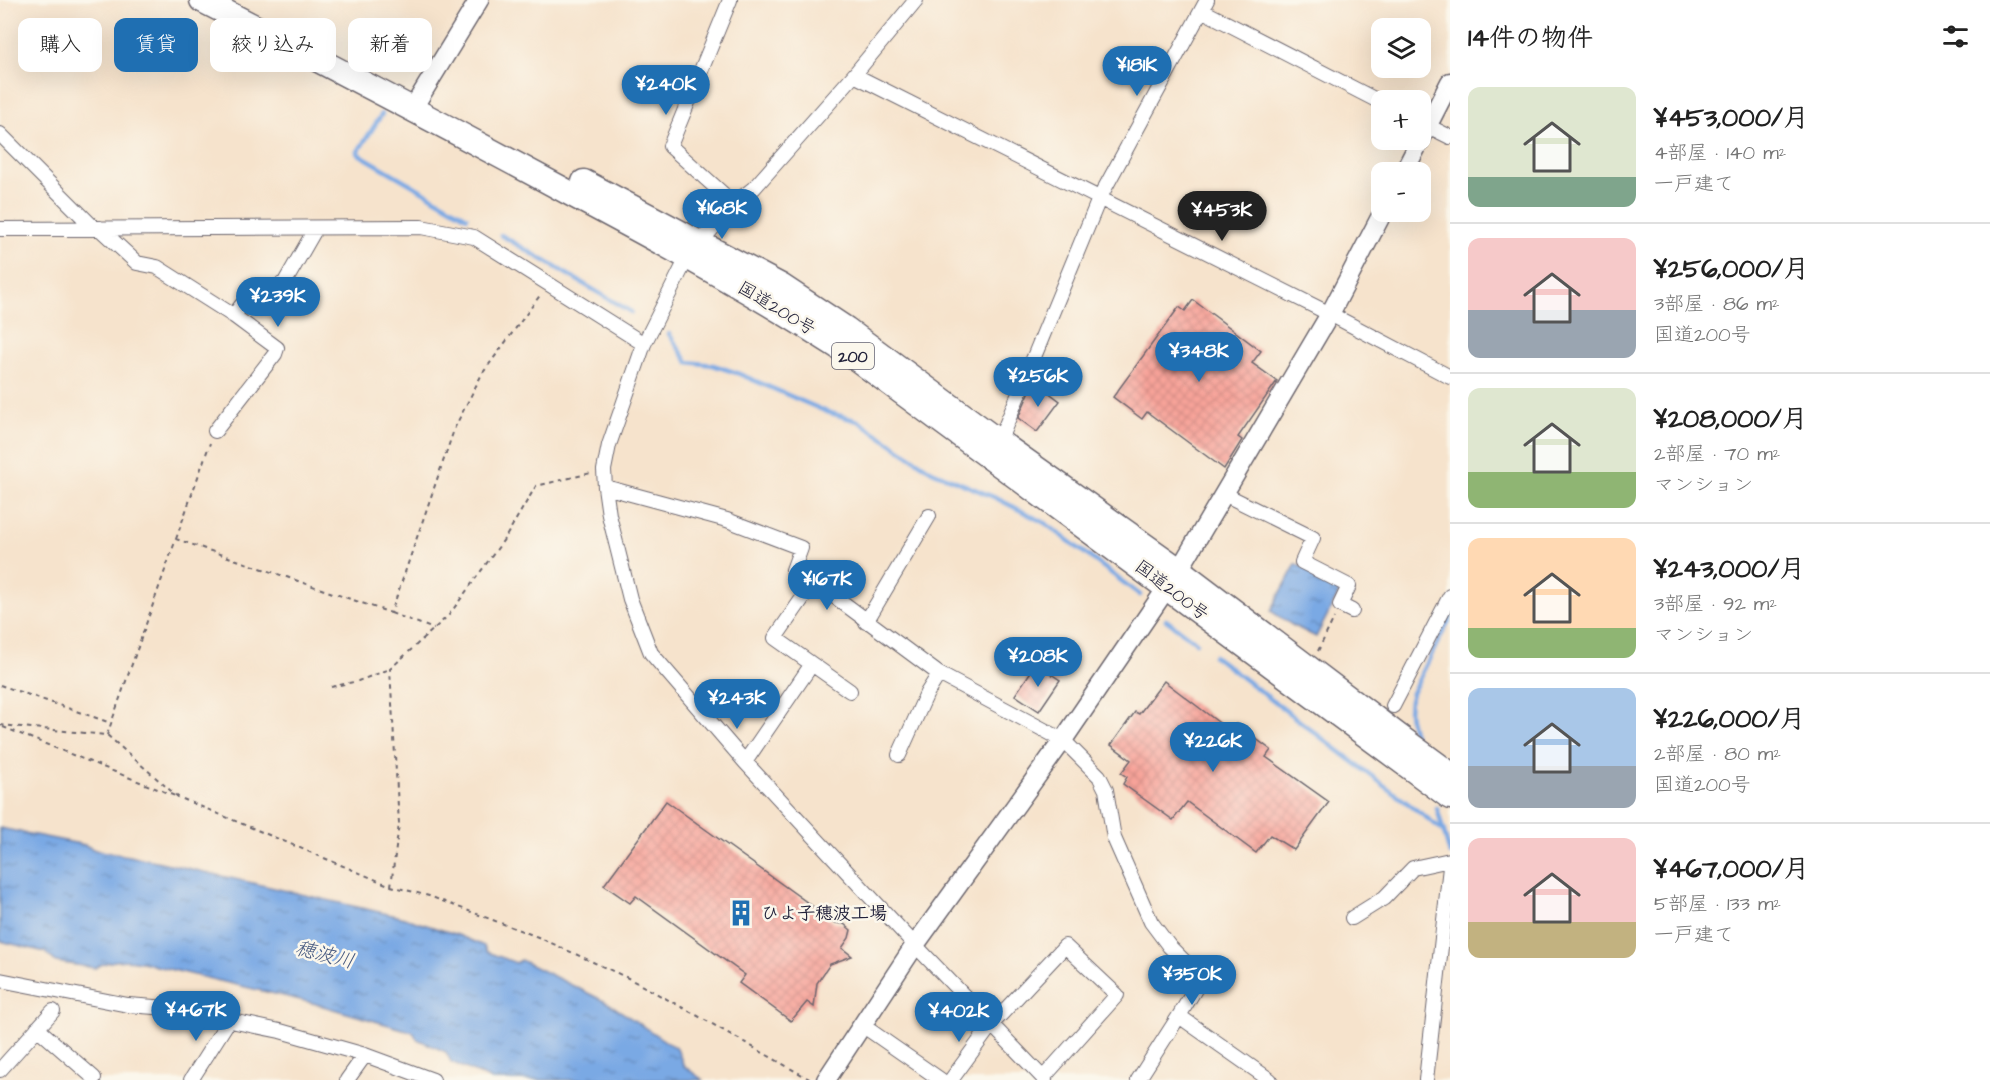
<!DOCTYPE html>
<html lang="ja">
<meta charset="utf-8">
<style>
body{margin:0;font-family:"Architects Daughter","Klee One",sans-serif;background:#f6f6f6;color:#222;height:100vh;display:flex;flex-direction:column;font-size:22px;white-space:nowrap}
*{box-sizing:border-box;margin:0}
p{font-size:20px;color:#767676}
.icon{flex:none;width:33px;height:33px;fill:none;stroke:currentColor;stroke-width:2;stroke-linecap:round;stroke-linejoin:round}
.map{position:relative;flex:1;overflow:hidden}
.details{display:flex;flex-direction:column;background:#fff;width:540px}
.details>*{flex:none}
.banner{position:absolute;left:18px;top:18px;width:570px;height:54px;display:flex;gap:12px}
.fabs{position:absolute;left:1371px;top:18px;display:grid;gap:12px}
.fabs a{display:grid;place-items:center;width:60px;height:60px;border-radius:12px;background:#fff;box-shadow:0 6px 24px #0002;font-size:30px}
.price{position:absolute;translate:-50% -51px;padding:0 14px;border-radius:21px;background:#1f6fb2;color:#fff;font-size:20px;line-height:39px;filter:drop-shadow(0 2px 3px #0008)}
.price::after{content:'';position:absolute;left:50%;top:36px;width:18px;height:14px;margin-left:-9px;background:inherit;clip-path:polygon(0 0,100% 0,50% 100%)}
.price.active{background:#222;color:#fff}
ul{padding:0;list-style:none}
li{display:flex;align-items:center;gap:18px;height:150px;padding:0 18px}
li+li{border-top:2px solid #e0e0e0}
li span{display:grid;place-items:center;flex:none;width:168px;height:120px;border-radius:12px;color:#555}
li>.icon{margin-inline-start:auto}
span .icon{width:72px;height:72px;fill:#fffc;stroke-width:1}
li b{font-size:26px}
h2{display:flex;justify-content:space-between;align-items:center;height:72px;padding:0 18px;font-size:26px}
.chip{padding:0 21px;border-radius:12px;background:#fff;box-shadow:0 6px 24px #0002;font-size:21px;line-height:54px}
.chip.active{background:#1f6fb2;color:#fff}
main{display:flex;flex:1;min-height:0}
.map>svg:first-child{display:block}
</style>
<main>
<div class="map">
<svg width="1450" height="1080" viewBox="0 0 1450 1080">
<defs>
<pattern id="water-ripples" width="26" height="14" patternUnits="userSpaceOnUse" patternTransform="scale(1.5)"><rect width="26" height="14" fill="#7aa9e4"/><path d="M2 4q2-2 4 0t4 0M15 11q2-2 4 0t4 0" fill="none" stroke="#6489ba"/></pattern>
<pattern id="building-cross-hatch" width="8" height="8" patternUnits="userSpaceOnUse" patternTransform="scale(1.5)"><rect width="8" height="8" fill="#f7a399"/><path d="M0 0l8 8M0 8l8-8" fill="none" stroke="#d38c85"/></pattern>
</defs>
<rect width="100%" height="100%" fill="#fbf7ec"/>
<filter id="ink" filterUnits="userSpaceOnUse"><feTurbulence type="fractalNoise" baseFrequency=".0167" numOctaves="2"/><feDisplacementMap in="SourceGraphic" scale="12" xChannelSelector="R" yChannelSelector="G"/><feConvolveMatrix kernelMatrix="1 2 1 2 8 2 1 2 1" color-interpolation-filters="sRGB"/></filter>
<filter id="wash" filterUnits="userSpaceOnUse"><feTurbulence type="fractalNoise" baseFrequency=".008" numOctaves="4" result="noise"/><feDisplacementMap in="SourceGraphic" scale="24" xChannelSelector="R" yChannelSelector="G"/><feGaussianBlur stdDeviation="1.35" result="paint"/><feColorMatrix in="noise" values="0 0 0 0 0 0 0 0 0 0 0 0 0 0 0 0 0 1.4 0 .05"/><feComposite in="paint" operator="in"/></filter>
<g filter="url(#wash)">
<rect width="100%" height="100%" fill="#f6e3cc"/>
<path fill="url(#water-ripples)" stroke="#4e6690" stroke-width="1.5" d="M 1296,564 L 1342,587 L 1316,637 L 1292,625 L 1271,611 Z
M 0,828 L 85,845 L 95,850 L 156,861 L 401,917 L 458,935 L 484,946 L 487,952 L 516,963 L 521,960 L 608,1003 L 677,1049 L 684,1066 L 703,1080 L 492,1080 L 451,1062 L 446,1052 L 417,1039 L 413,1032 L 309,1002 L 156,966 C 137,959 112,957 95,968 L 56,962 L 45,952 L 0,941 Z"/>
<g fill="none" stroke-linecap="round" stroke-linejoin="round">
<path stroke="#7aa9e4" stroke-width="4.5" d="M 382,114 L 357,153 L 467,217
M 501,235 L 631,312
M 669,334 L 688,362 L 713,365 L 737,373 L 827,412 L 858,421 L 932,471 L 996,498 L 1045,523 L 1140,595
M 1166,620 L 1196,642
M 1214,656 L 1444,831
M 1414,734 C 1409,719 1407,708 1412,693 L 1450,618
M 1437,808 L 1450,854"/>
</g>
<g id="blocks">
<path fill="url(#building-cross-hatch)" d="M 1193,300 L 1261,351 L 1252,363 L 1277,381 L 1238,437 L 1242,440 L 1224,469 L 1147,412 L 1142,419 L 1113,397 L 1179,307 L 1185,311 Z
M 1036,383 L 1060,401 L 1037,432 L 1018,418 L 1030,391 Z
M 1036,664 L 1060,680 L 1039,711 L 1015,695 Z
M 1164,681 L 1230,731 L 1236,724 L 1271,750 L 1266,757 L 1329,802 L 1294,850 L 1270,835 L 1256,853 L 1187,802 L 1173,820 L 1123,784 L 1127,777 L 1121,773 L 1131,760 L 1111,745 L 1135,712 L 1139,714 Z
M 666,801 L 836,923 L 844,924 L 851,930 L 849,938 L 842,948 L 852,956 L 830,964 L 817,983 L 814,1007 L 807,1002 L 791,1021 L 739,983 L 745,975 L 636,896 L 630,903 L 604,885 Z"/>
</g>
</g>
<g filter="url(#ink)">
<use href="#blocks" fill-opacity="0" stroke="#6c666e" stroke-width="1.5"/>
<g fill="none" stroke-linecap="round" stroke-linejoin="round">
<g stroke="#6c666e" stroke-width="16">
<path id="street" d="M 730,0 L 670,146 L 734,204
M 916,0 L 854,75 L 754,188 L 734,204 L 688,256 L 644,344 L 609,445 L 604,470 L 605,487 L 609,515 L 630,599 L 651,653 L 745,762 L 915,945 L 1045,1080
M 1203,11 L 1382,103
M 854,75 L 1330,314 L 1450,377
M 1420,122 L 1450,137
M 0,134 L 94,228
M 99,228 L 137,263 L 157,267 L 234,316
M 0,229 L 421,227 L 474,237 L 644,344
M 215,431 L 275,354 L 277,348 L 234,316 C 252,286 262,298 285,282 L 316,228
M 995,447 L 999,442 L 1099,199 L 1207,0
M 605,487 L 727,520 L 801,548 L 793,570 C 797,581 811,586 823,588 L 939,674 L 1063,740 L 1099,776 L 1106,790 L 1114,838 L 1151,922 L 1169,946 L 1194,971 L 1200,981 L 1179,1016
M 1224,494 L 1313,538 L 1302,562 L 1349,586 L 1340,605 L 1352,611
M 811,586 L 775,638 L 850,691
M 866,622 L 929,516
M 1393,706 L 1450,596
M 899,755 L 927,693 L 939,674
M 745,762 L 812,664
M 1352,918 L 1384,898 L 1413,868 L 1450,860
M 0,980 L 128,1005 L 168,1008 L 280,1031 L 365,1055 L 433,1080
M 862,1025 L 941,1080
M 37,1028 L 94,1078
M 0,1070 L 53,1011
M 191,1080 L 229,1020
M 347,1080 L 365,1055
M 951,1080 L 992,1024 L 1065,946 L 1117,995 L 1043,1078
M 1138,1080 L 1179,1016 L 1270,1080
M 1426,1080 L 1450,867"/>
</g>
<g stroke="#6c666e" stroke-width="21">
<path id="secondary" d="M 413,108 L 479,0
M 1404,172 L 1450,82
M 826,1080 L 915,945 L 1063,740 L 1179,570 L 1330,314 L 1383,212"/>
</g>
<g stroke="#6c666e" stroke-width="27">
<path id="highway" d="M 202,0 C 327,64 451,129 575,196 C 671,247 766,299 857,359 L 1450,797
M 584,182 L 781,286 L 846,329 L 999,442 L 1179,570 L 1397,735 L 1450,774"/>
</g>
<path stroke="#6c666e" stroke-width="2" stroke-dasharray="4.5 4.5" stroke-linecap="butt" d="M 176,539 L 210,443
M 391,613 L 434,629
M 1318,651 L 1334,618
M 0,685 L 111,723
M 331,687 L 358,681 L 390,669
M 0,725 L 107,735 L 178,797 L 391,886 L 429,896 L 538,937 L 628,978 L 698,1016 L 811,1080
M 3,727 L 175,796
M 107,735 L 176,539 L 391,613 L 455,427 L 482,374 L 541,294
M 391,886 L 399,824 L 390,669 L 449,615 L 505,538 L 536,486 L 591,473"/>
<use href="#street" stroke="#fff" stroke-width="14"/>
<use href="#secondary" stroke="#fff" stroke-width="18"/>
<use href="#highway" stroke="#fff" stroke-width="24"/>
</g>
</g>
<defs>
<g id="building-bare" transform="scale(2.07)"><path d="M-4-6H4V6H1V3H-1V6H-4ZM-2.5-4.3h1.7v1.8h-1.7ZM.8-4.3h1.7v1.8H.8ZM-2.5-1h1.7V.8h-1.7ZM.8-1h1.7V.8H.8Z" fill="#1f6fb2" stroke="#fbf7ec" stroke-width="2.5" paint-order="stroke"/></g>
</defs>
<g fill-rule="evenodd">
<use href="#building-bare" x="741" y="913"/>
</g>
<g text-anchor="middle" stroke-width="5" stroke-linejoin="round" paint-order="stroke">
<rect fill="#fbf7ec" stroke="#636270" stroke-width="1.5" x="832" y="343" width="42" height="26" rx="4.5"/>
<g font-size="16" font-weight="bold" fill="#22223b">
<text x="853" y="362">200</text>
</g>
<g font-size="18" fill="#22223b" stroke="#fbf7ec">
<text transform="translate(777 308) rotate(31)" y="6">国道200号</text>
<text transform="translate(1172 590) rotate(37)" y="6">国道200号</text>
</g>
<g font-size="18" font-weight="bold" fill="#22223b" stroke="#fbf7ec" text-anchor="start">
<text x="761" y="919">ひよ子穂波工場</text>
</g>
<g font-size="20" font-style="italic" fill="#45587f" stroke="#fbf7ec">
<text transform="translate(325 954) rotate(14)" y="7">穂波川</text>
</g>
</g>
</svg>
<div class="fabs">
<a><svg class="icon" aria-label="layers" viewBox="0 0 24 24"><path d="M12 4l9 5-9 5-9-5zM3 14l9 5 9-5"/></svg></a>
<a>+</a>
<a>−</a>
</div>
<b class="price" style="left:1137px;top:97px">¥181K</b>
<b class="price" style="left:666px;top:116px">¥240K</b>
<b class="price" style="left:722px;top:240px">¥168K</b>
<b class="price active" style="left:1222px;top:242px">¥453K</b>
<b class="price" style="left:278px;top:328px">¥239K</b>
<b class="price" style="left:1199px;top:383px">¥348K</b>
<b class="price" style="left:1038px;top:408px">¥256K</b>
<b class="price" style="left:827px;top:611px">¥167K</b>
<b class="price" style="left:1038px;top:688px">¥208K</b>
<b class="price" style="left:737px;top:730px">¥243K</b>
<b class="price" style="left:1213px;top:773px">¥226K</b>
<b class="price" style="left:1192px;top:1006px">¥350K</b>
<b class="price" style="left:196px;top:1042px">¥467K</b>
<b class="price" style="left:959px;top:1043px">¥402K</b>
<div class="banner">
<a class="chip">購入</a>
<a class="chip active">賃貸</a>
<a class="chip">絞り込み</a>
<a class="chip">新着</a>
</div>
</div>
<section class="details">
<h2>14件の物件<svg class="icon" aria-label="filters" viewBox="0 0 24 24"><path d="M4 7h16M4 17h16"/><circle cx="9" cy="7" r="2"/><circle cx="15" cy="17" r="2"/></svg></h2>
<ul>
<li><span style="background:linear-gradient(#dfe7d0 75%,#7fa58c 0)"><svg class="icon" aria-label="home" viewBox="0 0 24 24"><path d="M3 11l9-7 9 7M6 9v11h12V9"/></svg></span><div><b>¥453,000/月</b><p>4部屋 · 140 m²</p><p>一戸建て</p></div></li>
<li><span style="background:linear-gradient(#f6c9c9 60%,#9aa5b1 0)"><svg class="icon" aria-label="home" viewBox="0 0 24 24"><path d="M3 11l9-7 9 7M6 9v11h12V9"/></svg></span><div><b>¥256,000/月</b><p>3部屋 · 86 m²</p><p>国道200号</p></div></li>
<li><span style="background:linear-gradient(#dfe7d0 70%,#8fb573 0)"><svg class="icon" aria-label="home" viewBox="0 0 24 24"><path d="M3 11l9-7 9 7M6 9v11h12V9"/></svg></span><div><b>¥208,000/月</b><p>2部屋 · 70 m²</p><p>マンション</p></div></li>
<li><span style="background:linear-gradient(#ffd9b3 75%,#8fb573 0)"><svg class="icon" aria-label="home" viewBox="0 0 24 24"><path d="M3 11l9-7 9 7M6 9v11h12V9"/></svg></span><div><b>¥243,000/月</b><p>3部屋 · 92 m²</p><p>マンション</p></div></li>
<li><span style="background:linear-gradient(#a9c7e8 65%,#9aa5b1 0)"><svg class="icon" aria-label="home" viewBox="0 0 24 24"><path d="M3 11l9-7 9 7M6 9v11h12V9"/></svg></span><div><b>¥226,000/月</b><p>2部屋 · 80 m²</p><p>国道200号</p></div></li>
<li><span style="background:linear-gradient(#f6c9c9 70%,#c2b280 0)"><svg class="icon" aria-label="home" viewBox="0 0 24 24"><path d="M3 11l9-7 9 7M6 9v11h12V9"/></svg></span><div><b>¥467,000/月</b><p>5部屋 · 133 m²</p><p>一戸建て</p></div></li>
</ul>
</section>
</main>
